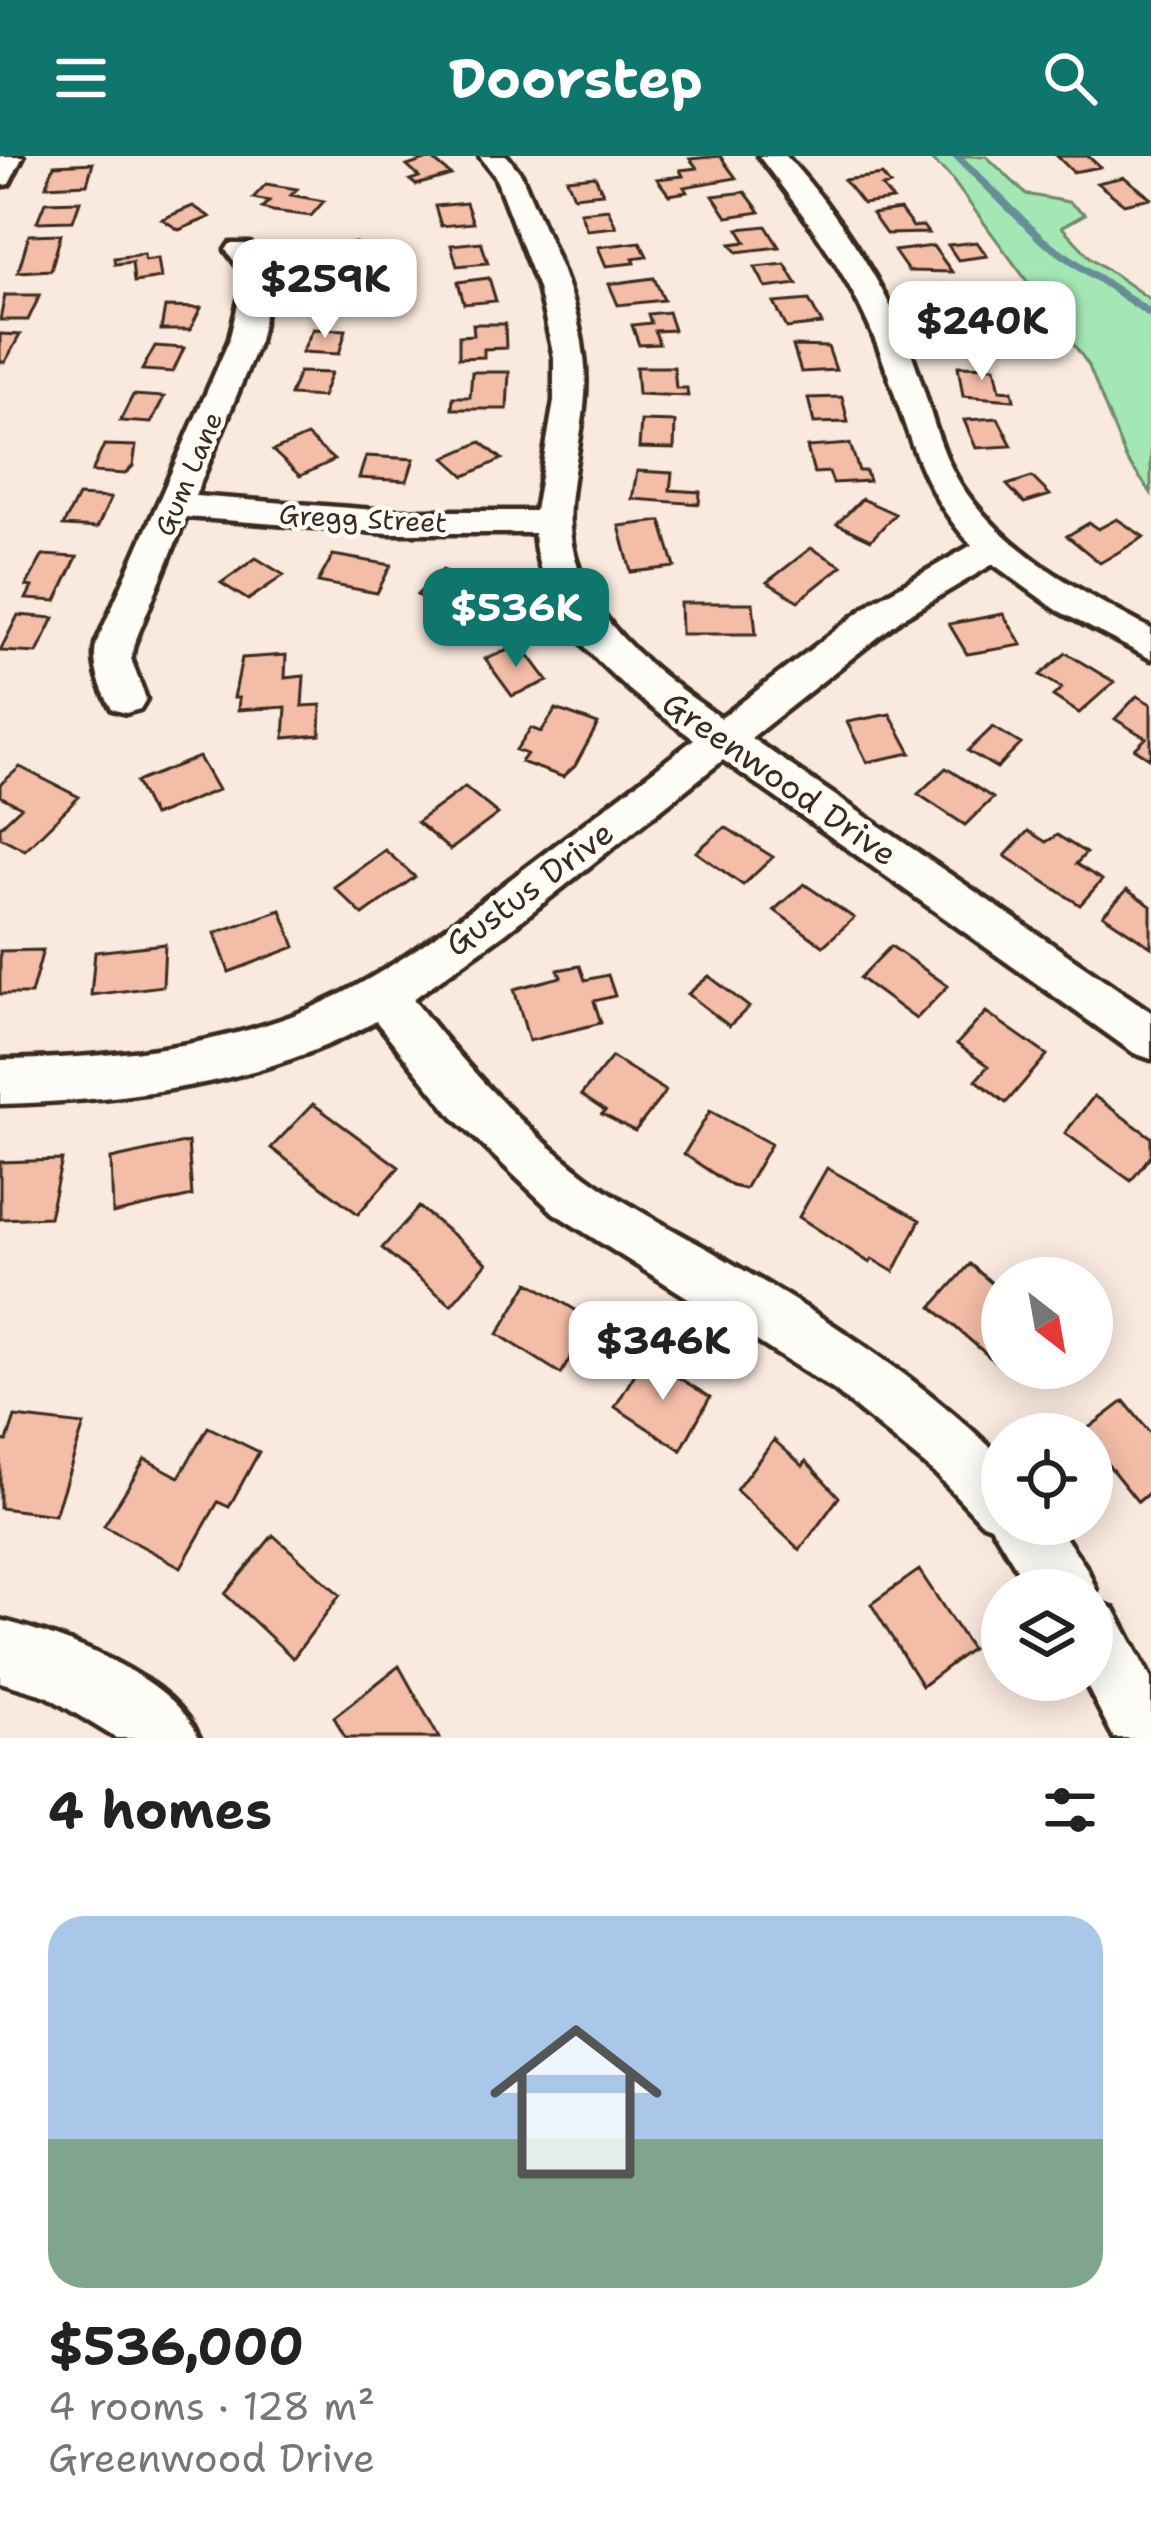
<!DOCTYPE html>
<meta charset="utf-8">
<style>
body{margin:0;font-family:"Shantell Sans",sans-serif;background:#f2f2f2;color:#222;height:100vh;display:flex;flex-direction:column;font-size:45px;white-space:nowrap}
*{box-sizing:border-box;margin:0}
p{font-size:39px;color:#767676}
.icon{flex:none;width:66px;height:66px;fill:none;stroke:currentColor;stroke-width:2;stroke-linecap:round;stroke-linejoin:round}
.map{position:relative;height:1582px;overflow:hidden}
.panel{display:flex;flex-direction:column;background:#fff;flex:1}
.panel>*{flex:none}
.needle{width:78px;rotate:149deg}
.fabs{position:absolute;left:981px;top:1101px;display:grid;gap:24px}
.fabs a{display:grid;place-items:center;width:132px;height:132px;border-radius:50%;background:#fff;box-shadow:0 6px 30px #0003;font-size:60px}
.price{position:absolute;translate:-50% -102px;padding:0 27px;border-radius:24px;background:#fff;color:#222;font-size:39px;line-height:78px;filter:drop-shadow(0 3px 6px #0008)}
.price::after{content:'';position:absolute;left:50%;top:72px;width:36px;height:27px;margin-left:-18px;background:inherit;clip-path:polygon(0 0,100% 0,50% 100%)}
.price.current{background:#0f766e;color:#fff}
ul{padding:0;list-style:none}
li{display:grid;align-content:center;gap:24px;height:636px;padding:0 48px}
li+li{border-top:3px solid #e0e0e0}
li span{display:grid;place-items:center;height:372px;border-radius:36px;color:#555}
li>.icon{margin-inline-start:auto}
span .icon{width:216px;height:216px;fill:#fffc;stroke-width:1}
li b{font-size:51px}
h2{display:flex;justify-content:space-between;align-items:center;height:144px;padding:0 48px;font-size:51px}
header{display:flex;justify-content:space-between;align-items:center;height:156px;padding:0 48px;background:#0f766e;color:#fff;font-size:54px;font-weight:700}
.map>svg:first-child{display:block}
</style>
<header><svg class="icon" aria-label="menu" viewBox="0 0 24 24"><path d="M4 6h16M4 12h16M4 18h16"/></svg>Doorstep<svg class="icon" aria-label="search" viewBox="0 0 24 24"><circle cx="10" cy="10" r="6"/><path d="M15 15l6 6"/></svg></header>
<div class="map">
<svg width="1151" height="1582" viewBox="0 0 1151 1582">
<rect width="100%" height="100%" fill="#fae9df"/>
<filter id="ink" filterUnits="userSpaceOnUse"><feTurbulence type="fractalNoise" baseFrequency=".00833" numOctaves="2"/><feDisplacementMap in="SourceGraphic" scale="24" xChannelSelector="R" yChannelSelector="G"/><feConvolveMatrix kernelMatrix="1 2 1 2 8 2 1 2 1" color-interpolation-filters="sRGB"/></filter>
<g filter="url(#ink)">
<path fill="#a3e8b4" stroke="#6f8969" stroke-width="3" d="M 927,0 L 986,0 L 1026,38 L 1068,46 L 1085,58 L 1062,71 L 1091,102 L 1151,144 L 1151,337 L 1126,303 L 1088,208 L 948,18 Z"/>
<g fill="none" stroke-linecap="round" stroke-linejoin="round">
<path stroke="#698d98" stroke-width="8" d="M 957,0 L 1042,84 L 1151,158"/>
</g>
<path fill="#f3bda7" stroke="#3b2a1e" stroke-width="3" d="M 720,0 L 736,22 L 684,31 L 687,36 L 669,39 L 657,23 L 683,20 L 680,14 L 697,12 L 690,3 Z
M 1057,0 L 1088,0 L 1100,11 L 1073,16 Z
M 431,2 L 451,19 L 416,29 L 410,24 L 419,21 L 407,10 Z
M 93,7 L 87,28 L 46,30 L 54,9 Z
M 882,19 L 890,29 L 882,31 L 893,44 L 863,48 L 844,24 Z
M 595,20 L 603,37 L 574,40 L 567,23 Z
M 1124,21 L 1151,42 L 1124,48 L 1097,27 Z
M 266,28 L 297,33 L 291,39 L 324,45 L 311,60 L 273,55 L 262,52 L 269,45 L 253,42 Z
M 745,36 L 760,56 L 727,61 L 713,40 Z
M 80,45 L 73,65 L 37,66 L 45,46 Z
M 466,47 L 473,67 L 441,70 L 435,50 Z
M 193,50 L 210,61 L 179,74 L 162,63 Z
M 608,53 L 616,71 L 587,74 L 580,56 Z
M 900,54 L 913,71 L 923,70 L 928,77 L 886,78 L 872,58 Z
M 766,70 L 779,91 L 737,96 L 731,88 L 746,86 L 738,73 Z
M 61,78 L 51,114 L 18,116 L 29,79 Z
M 481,86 L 488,107 L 457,110 L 451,89 Z
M 640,86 L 647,100 L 633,102 L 635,107 L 606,110 L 598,91 Z
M 977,86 L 987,100 L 958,104 L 948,89 Z
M 355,87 L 356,106 L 325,108 L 325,89 Z
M 933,90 L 952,116 L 908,115 L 894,95 Z
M 144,98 L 145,104 L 158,102 L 161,122 L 134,126 L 132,106 L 115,108 L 114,102 Z
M 785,108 L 797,128 L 766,132 L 755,111 Z
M 489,122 L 496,145 L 464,148 L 458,126 Z
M 654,122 L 664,144 L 618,149 L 609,128 Z
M 318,127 L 356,127 L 351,149 L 312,149 Z
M 944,128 L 958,147 L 932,151 L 919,131 Z
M 5,139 L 40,139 L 28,164 L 0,164 Z
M 809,144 L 822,168 L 787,172 L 774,147 Z
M 165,151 L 201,152 L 190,174 L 161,174 Z
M 668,156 L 674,174 L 655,175 L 659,188 L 639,189 L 632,169 L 651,167 L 648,158 Z
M 473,168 L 505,168 L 506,192 L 484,193 L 484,201 L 459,202 L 459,180 L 474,179 Z
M 974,170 L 986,194 L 949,196 L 942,172 Z
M 313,173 L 346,174 L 339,198 L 302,196 Z
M 0,178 L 20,179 L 5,206 L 0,206 Z
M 155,190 L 184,192 L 173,216 L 142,214 Z
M 793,190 L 828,191 L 836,214 L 801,216 Z
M 958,210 L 995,211 L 1000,234 L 1012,235 L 1014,244 L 963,240 Z
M 636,211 L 674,211 L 676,232 L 687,232 L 688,240 L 638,238 Z
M 299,216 L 331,217 L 322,241 L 290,239 Z
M 472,216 L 509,216 L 507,253 L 452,253 L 453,241 L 470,241 Z
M 133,239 L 164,241 L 151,267 L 120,265 Z
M 842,241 L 848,266 L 814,267 L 808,242 Z
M 998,262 L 1012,290 L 976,292 L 964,264 Z
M 641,265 L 675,266 L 674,293 L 639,292 Z
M 307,280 L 334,304 L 300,320 L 273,295 Z
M 481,286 L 502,303 L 465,320 L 445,302 Z
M 850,288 L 859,315 L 866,315 L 869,325 L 833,327 L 829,316 L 814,317 L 807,291 Z
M 104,289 L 136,290 L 133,310 L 125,318 L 92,316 Z
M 366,300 L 414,303 L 407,325 L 359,322 Z
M 637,315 L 672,317 L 670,334 L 700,336 L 699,348 L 632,343 Z
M 1032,321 L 1050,339 L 1024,347 L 1007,329 Z
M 78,340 L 111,342 L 97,372 L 63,370 Z
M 862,343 L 895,358 L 871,384 L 837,368 Z
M 1117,363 L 1144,381 L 1100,407 L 1067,380 L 1089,367 L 1098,373 Z
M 661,365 L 675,411 L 631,416 L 619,370 Z
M 811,392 L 842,410 L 798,445 L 767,426 Z
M 43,399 L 77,401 L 56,445 L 26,443 L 32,431 L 26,430 Z
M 333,399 L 391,409 L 377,437 L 318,426 Z
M 256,402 L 284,419 L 248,444 L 221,427 Z
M 442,414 L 478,427 L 501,440 L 476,465 L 417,439 Z
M 680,447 L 753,447 L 756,478 L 681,478 Z
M 1003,458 L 1022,489 L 967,498 L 949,468 Z
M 18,459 L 54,462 L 37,497 L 0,495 Z
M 521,489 L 548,525 L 512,540 L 485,503 Z
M 1066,497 L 1114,526 L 1079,557 L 1053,540 L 1062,532 L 1040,519 Z
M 286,499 L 285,522 L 304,520 L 302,550 L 321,549 L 320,579 L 284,582 L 286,551 L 238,554 L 239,542 L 234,542 L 242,502 Z
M 1137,540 L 1151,548 L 1151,603 L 1135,593 L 1146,582 L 1115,563 Z
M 556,553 L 598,568 L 575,610 L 563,621 L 521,606 L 527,598 L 516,594 L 531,572 L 541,576 Z
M 890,558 L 911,597 L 867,606 L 847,566 Z
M 993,571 L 1021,588 L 997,612 L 968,595 Z
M 199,601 L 218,634 L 153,660 L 136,626 Z
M 20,611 L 79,641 L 25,694 L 0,681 L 0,671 L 21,651 L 0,640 L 0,629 Z
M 946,612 L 993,642 L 965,669 L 918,638 Z
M 465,631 L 498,658 L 450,694 L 417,666 Z
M 725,671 L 773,701 L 743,729 L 696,696 Z
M 1028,675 L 1046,686 L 1057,679 L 1086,697 L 1076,708 L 1102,724 L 1080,749 L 1005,700 Z
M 385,694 L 415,721 L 363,759 L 334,731 Z
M 804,728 L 854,762 L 823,790 L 774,754 Z
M 1127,734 L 1151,750 L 1151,791 L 1103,759 Z
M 281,754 L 295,791 L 229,816 L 215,777 Z
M 165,788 L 163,830 L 91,839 L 95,796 Z
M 891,790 L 948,830 L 916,863 L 860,822 Z
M 43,794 L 31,838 L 0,838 L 0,795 Z
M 580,810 L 585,824 L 608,819 L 615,840 L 594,845 L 601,867 L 529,885 L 514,833 L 561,821 L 558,814 Z
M 709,820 L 749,851 L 729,870 L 688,838 Z
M 986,856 L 1047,899 L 1006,947 L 976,924 L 988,910 L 957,888 Z
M 612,901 L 666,935 L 635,975 L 602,958 L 605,955 L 581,939 Z
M 1094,940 L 1151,981 L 1151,999 L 1131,1025 L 1065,977 Z
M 313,948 L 399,1011 L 358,1058 L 271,992 Z
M 710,955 L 771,988 L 745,1033 L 732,1030 L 684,998 Z
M 188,986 L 192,1040 L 113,1058 L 111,1003 Z
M 62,1004 L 49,1061 L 0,1063 L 0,1006 Z
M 827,1012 L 920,1064 L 894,1116 L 872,1103 L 870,1107 L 799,1061 Z
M 419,1051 L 487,1107 L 451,1149 L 382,1092 Z
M 970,1108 L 1002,1136 L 1001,1211 L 932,1151 Z
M 529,1126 L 592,1164 L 561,1218 L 498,1178 Z
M 645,1201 L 710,1241 L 681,1294 L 615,1251 Z
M 1124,1245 L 1151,1278 L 1151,1335 L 1138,1346 L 1092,1289 L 1092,1278 L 1082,1277 Z
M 15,1261 L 84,1269 L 55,1359 L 0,1352 L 0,1284 L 7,1285 Z
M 208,1271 L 259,1296 L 229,1351 L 218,1346 L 181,1411 L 104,1370 L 145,1303 L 179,1321 Z
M 774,1284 L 803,1310 L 806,1305 L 839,1341 L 800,1394 L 736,1334 Z
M 273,1379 L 340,1439 L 293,1502 L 225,1438 Z
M 919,1414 L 971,1493 L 922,1530 L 871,1448 Z
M 399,1510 L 439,1582 L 345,1582 L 334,1561 Z"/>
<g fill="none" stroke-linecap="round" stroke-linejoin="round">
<g stroke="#3b2a1e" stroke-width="9">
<path id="minor" d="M 0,0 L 23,0 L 9,28 L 0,30 Z
M 480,0 L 507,0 L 521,18 C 545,77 577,137 584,201 C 590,248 576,292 571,338 C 557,444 644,508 721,562 L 874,445 L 972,389 C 911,326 904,248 870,172 C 842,107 801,56 759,0 L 786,0 C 839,58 885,128 913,202 C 930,248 938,298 967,338 C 1013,401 1084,437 1151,473 L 1151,503 L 1057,454 L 993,408 L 901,463 L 751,582 L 1151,856 L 1151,903 L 1134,897 L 723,604 L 504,778 L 413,843 C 463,908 520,970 586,1020 C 629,1052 681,1077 728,1105 C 826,1162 922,1222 1002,1303 L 1002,1368 L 1056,1368 L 1087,1413 L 1096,1434 L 1092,1444 L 1114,1453 L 1151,1523 L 1151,1582 L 1114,1582 L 1084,1524 L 1092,1524 L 1092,1434 L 1030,1434 L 991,1370 L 981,1366 L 936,1318 L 834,1234 L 554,1057 L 453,961 L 376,865 C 261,929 129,944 0,948 L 0,904 C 94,902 189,895 280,864 C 369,834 446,773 520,716 C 578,672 637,628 694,583 C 625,534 540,469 534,377 L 388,377 L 186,361 L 134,488 L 131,503 L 146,543 L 140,553 L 126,557 L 112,553 C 101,534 92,510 96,488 L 229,185 L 245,120 L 226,94 L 230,88 L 250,88 L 273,120 L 259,185 L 195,340 L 388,355 L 535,355 L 554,245 L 554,201 L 538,132 L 495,20 Z
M 0,1464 C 63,1480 173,1519 199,1582 L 116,1582 L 47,1540 L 0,1526 Z"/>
</g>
<use href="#minor" fill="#fdfcf7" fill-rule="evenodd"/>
</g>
</g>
<g text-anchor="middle" stroke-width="9" stroke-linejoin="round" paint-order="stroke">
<g font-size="27" fill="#3b2a1e" stroke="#fdfcf7">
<text transform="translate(189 318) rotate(-67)" y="9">Gum Lane</text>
<text transform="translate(363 363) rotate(3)" y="9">Gregg Street</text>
</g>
<g font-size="33" fill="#3b2a1e" stroke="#fdfcf7">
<text transform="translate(780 622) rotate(35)" y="12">Greenwood Drive</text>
<text transform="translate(529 732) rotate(-37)" y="12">Gustus Drive</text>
</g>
</g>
</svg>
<div class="fabs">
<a><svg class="needle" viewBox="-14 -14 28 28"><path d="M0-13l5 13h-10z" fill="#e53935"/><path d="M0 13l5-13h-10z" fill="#767676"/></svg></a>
<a><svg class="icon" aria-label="locate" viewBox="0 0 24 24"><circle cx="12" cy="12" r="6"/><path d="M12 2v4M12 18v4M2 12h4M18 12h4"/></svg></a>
<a><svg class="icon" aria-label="layers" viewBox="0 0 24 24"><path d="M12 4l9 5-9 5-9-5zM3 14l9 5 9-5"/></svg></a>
</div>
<b class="price" style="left:325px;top:185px">$259K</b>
<b class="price" style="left:982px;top:227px">$240K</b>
<b class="price current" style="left:516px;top:514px">$536K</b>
<b class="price" style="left:663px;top:1247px">$346K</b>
</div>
<section class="panel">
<h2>4 homes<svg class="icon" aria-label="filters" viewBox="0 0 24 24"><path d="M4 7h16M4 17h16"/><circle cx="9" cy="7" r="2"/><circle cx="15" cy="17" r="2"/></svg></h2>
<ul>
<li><span style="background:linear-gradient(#a9c7e8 60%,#7fa58c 0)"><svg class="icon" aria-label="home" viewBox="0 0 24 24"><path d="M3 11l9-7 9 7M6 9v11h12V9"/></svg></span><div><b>$536,000</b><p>4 rooms · 128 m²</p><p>Greenwood Drive</p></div></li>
</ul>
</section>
